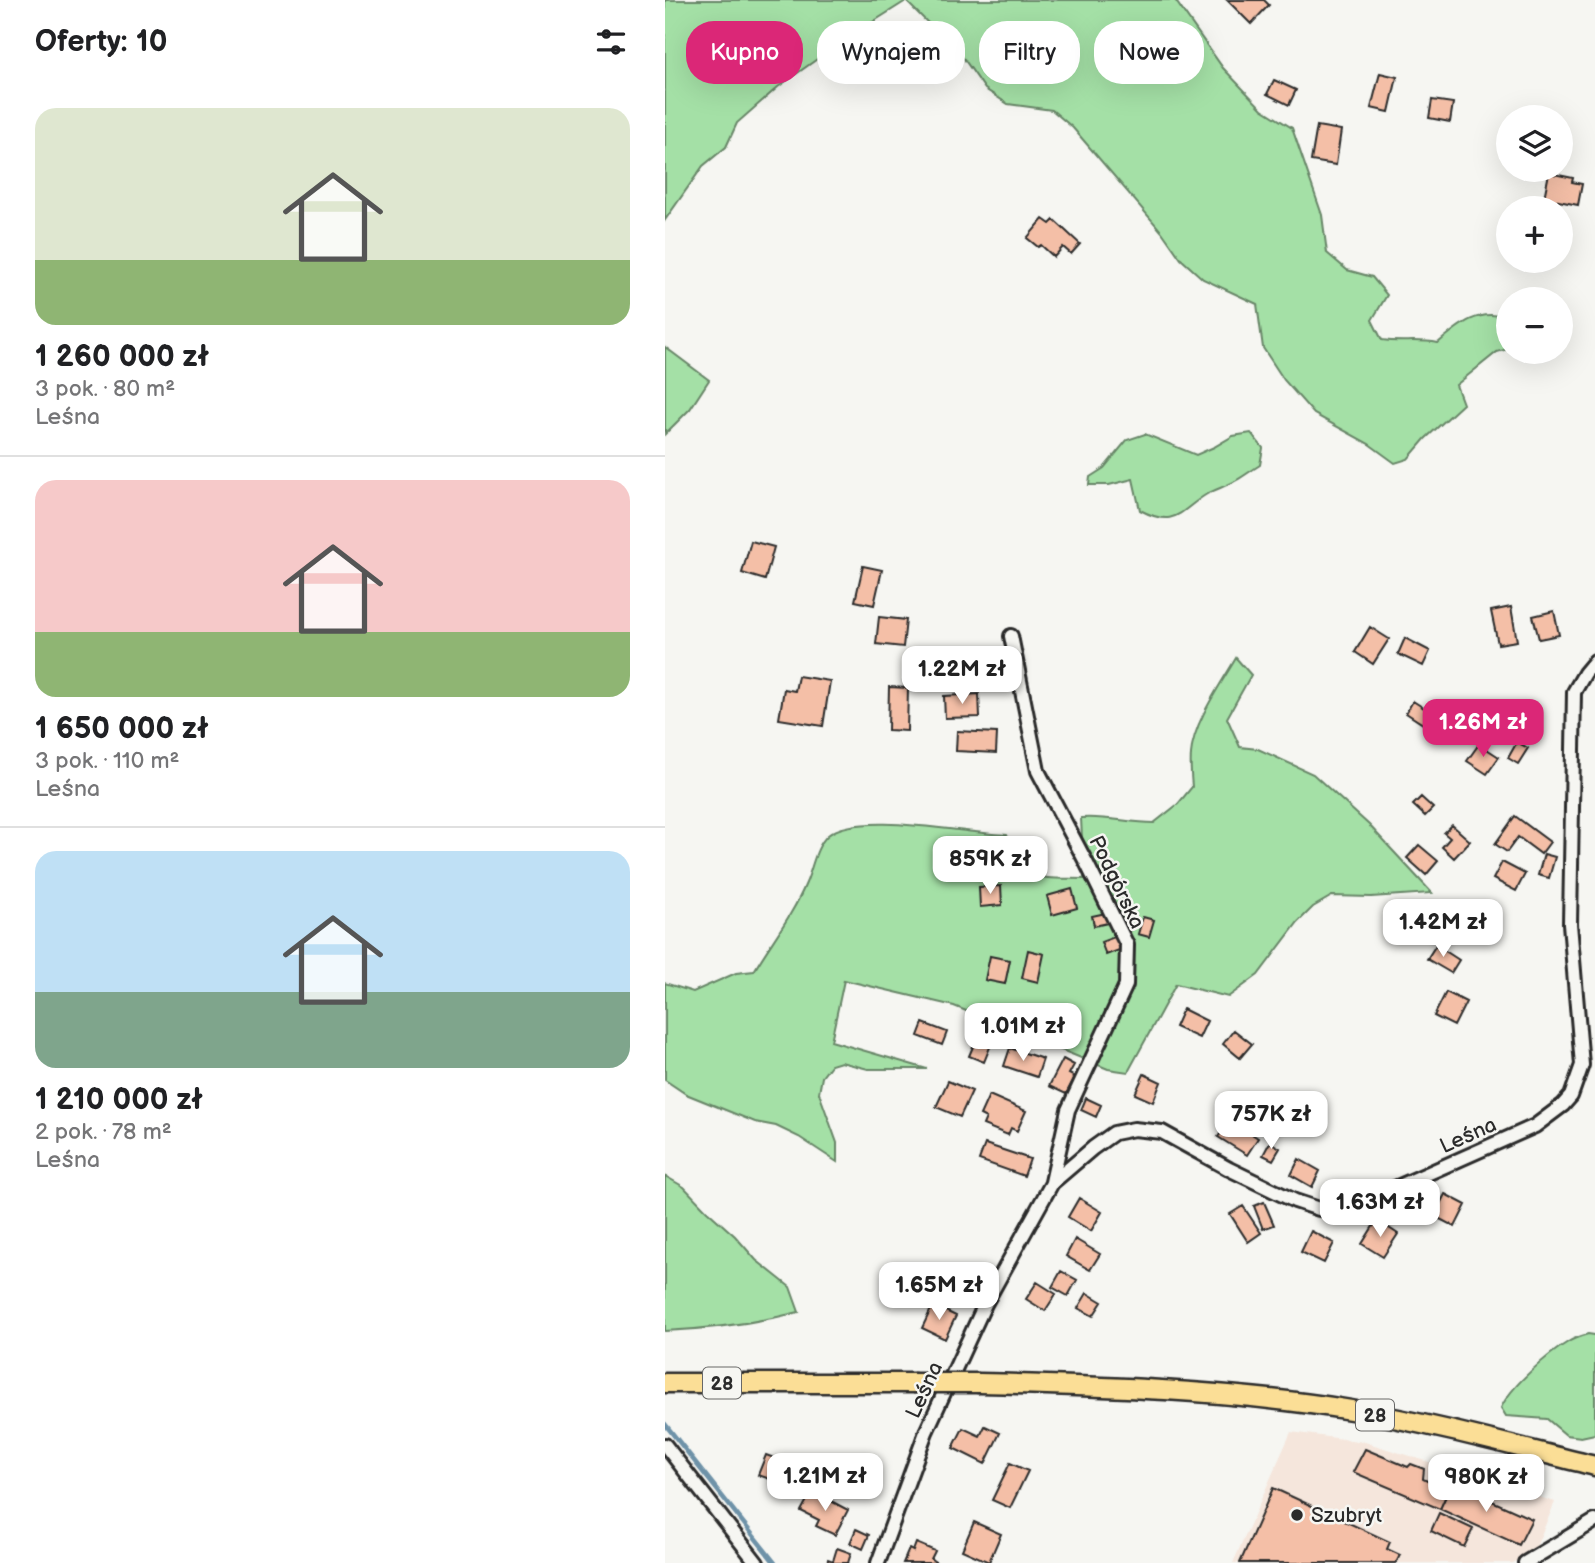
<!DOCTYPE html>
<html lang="pl">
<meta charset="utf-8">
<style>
body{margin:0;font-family:"Balsamiq Sans",sans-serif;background:#f2f2f2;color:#202124;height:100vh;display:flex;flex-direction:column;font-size:26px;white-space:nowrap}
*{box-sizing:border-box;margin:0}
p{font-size:23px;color:#757577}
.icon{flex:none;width:38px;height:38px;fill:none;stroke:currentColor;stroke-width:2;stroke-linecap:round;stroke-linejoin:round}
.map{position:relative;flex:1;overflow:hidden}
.side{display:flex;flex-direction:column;background:#fff;width:665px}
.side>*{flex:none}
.hud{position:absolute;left:21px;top:21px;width:665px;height:63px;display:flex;gap:14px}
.buttons{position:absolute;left:831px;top:105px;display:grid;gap:14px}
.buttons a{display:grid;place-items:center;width:77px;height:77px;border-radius:50%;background:#fff;box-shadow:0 7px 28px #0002;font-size:35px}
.price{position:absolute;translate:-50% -60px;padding:0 16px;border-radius:14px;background:#fff;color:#222;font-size:23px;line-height:46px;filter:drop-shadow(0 2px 4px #0008)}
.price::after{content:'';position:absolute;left:50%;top:42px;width:21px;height:16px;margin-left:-10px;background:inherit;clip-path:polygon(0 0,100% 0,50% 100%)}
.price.selected{background:#db2777;color:#fff}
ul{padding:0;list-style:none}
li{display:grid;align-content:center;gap:14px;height:371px;padding:0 35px}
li+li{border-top:2px solid #e0e0e0}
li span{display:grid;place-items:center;height:217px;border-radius:21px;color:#555}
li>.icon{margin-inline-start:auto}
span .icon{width:126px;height:126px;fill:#fffc;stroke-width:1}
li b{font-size:30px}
h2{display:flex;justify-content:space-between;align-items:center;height:84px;padding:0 35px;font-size:30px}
.chip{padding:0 24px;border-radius:28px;background:#fff;box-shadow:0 7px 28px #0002;font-size:24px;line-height:63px}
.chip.selected{background:#db2777;color:#fff}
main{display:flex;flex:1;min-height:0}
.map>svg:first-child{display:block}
</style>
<main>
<section class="side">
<h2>Oferty: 10<svg class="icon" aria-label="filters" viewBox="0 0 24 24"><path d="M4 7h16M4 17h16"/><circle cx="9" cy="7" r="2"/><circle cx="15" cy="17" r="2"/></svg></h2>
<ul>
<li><span style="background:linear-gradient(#dfe7d0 70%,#8fb573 0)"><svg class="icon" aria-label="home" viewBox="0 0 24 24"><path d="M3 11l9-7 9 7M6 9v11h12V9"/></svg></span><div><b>1 260 000 zł</b><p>3 pok. · 80 m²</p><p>Leśna</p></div></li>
<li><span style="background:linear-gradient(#f6c9c9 70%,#8fb573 0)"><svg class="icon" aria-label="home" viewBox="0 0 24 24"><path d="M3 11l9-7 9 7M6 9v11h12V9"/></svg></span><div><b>1 650 000 zł</b><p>3 pok. · 110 m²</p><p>Leśna</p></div></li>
<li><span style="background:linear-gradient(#bfe0f5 65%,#7fa58c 0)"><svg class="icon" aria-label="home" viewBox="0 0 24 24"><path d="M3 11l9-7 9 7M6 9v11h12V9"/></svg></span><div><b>1 210 000 zł</b><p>2 pok. · 78 m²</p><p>Leśna</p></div></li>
</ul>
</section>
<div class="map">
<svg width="930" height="1563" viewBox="0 0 930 1563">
<rect width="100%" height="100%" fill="#f6f6f2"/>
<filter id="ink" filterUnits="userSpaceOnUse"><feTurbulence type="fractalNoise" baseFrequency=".0143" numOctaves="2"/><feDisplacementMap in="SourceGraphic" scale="14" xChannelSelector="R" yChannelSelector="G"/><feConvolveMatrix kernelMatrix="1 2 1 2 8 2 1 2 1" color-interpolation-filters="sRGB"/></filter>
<g filter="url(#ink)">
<path fill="#f5e6dc" d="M 626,1432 L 700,1442 L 890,1502 L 871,1547 L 848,1563 L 568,1563 Z"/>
<path fill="#a4e0a6" stroke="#688668" stroke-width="2" d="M 0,0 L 510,0 L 558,68 L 597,109 L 627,128 L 657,215 L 662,253 L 682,270 L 707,277 L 722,295 L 707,320 L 717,340 C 736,343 754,339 773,343 C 795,324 814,308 843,318 L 843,349 L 832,352 L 791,385 L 798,404 L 760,439 L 743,459 L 730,463 L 704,444 L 649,414 L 619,380 L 598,348 L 592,304 L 538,279 L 516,259 L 497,232 L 408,128 L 387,110 L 343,104 L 320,89 L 299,59 L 241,1 L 176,42 L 113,87 L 72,123 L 61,147 L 38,166 L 0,220 Z
M 0,347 L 44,380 L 25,409 L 0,434 Z
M 586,433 L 598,448 L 595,465 C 587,470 579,476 572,480 C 562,486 551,489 542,494 C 514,511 511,529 475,510 L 468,479 L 444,485 L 424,485 L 425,477 L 439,468 L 462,440 L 480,434 L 531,455 L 549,447 L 568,436 Z
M 571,658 L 586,675 L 562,718 L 575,747 L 593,749 L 648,774 L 704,825 L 767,893 L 706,897 L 667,896 L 648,907 L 633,922 L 593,975 L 563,997 L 511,984 L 463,1072 L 443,1069 L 289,1006 L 179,980 L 166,1041 L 262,1069 L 203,1069 L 176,1062 L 166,1065 L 157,1077 L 154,1093 L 172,1143 L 172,1162 L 134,1137 L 111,1126 L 90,1122 L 21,1094 L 0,1080 L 0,983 L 28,992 L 71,973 L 89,971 C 106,942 128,915 141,883 C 148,867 150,847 163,835 C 194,810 301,834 342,835 C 358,884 374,878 419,879 L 416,818 C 441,816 464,823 489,823 L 513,804 L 527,787 C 526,776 525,765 526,754 C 528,723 556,684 571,658 Z
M 0,1176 L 19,1187 L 41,1210 L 70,1236 L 91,1260 L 125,1287 L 134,1312 C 90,1323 46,1329 0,1331 Z
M 923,1334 L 930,1335 L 930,1434 L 916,1437 L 901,1435 L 882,1419 L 841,1416 L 836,1408 C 845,1387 883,1354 903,1342 C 909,1338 916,1336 923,1334 Z"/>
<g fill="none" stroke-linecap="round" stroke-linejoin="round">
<path stroke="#6e92a8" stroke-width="4.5" d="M 0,1424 L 110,1563"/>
</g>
<path fill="#f4bfa7" stroke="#2b2b2b" stroke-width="2" d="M 562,0 L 599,0 L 604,5 L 586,24 Z
M 715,73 L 732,77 L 724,112 L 706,108 Z
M 609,80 L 631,90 L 624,105 L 602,94 Z
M 767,100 L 788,103 L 785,122 L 764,118 Z
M 652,126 L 676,130 L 671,165 L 646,161 Z
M 884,173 L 908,178 L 907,182 L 917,184 L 913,205 L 879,198 Z
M 378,219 L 385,224 L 389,220 L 415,244 L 406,254 L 398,247 L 389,257 L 376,245 L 373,247 L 362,238 Z
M 86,541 L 109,547 L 100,580 L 77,573 Z
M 198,566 L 217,570 L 209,605 L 190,601 Z
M 846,607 L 852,641 L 833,644 L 826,611 Z
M 889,611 L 894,635 L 874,639 L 868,616 Z
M 214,617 L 241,620 L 238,647 L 211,644 Z
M 705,627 L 724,639 L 708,664 L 690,652 Z
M 740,638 L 765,651 L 758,666 L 733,654 Z
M 133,676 L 165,681 L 158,726 L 114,719 L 119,689 L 130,691 Z
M 224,687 L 243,688 L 242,731 L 223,730 Z
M 314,694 L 315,717 L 280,718 L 279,696 Z
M 748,701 L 765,712 L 758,724 L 741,713 Z
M 292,731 L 332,733 L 331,753 L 291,751 Z
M 852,742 L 863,748 L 853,764 L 843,758 Z
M 814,744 L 834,757 L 822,774 L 802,761 Z
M 756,797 L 768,808 L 760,816 L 748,805 Z
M 850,816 L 885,842 L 876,854 L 853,837 L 842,852 L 830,844 Z
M 787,825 L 805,841 L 789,858 L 777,847 L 785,838 L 779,833 Z
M 754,845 L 773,861 L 761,875 L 742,858 Z
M 879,854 L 890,857 L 884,878 L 873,875 Z
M 837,862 L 860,874 L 851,891 L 828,879 Z
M 336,886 L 337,905 L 315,907 L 314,887 Z
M 407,889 L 412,908 L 387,915 L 382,896 Z
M 441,913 L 443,923 L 429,926 L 427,916 Z
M 478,917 L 489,920 L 484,937 L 473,934 Z
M 452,936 L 457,949 L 441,955 L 436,942 Z
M 771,945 L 794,960 L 786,973 L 762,959 Z
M 363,950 L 379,954 L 373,982 L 357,978 Z
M 325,956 L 345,960 L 340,984 L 320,980 Z
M 781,992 L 801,1002 L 789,1026 L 769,1016 Z
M 518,1009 L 542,1021 L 534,1038 L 510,1027 Z
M 258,1023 L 282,1032 L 277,1045 L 253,1036 Z
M 569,1030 L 587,1044 L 575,1058 L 558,1044 Z
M 312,1037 L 327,1042 L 319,1062 L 304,1056 Z
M 345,1048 L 378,1059 L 372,1077 L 339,1066 Z
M 398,1059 L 409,1065 L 404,1074 L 410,1077 L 401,1094 L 384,1086 Z
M 479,1074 L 496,1082 L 488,1102 L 470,1094 Z
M 283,1081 L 307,1091 L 295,1117 L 271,1107 Z
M 324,1095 L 361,1111 L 352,1131 L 346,1128 L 343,1135 L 318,1125 L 321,1118 L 315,1115 Z
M 421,1098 L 436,1105 L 431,1117 L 416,1110 Z
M 642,1099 L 658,1109 L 643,1134 L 626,1124 Z
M 565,1120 L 593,1138 L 582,1155 L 553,1137 Z
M 605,1142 L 615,1148 L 608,1160 L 598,1155 Z
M 320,1144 L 365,1159 L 359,1176 L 314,1160 Z
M 634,1159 L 655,1171 L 647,1187 L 626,1175 Z
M 780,1194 L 801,1205 L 790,1227 L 769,1216 Z
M 414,1198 L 437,1212 L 426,1231 L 403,1217 Z
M 599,1202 L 609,1225 L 598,1229 L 589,1206 Z
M 578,1206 L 596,1233 L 583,1242 L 565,1214 Z
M 712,1220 L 733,1234 L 718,1257 L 697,1244 Z
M 646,1231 L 669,1243 L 659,1263 L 636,1252 Z
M 410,1239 L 435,1254 L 425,1270 L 401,1256 Z
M 396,1271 L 412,1280 L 403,1296 L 387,1287 Z
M 372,1282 L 391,1294 L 380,1311 L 361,1299 Z
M 422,1293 L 437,1302 L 428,1316 L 413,1308 Z
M 268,1305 L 291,1316 L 280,1339 L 257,1328 Z
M 320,1426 L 335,1433 L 320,1464 L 288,1448 L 298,1428 L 315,1436 Z
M 700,1449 L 743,1467 L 746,1464 L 759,1469 L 758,1479 L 783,1491 L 775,1509 L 688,1472 Z
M 101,1455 L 112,1459 L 105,1479 L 93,1475 Z
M 345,1463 L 363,1471 L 345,1508 L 327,1500 Z
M 787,1483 L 867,1519 L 854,1545 L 775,1509 Z
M 608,1488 L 725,1542 L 722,1549 L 735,1555 L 731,1563 L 575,1563 Z
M 147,1491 L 183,1510 L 170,1535 L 151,1526 L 154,1520 L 136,1511 Z
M 774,1513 L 808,1529 L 799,1547 L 766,1531 Z
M 309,1522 L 336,1534 L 324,1562 L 297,1550 Z
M 191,1529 L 204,1535 L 198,1549 L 185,1543 Z
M 251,1543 L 270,1551 L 266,1559 L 272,1563 L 238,1563 L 244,1549 L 248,1551 Z
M 172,1548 L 186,1553 L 183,1563 L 162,1563 L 163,1559 L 168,1561 Z"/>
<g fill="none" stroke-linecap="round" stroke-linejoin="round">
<g stroke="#2b2b2b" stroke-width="18">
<path id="street" d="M 346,636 L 373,771 L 421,862 L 462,945 L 461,985 L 403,1110 L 387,1182
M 0,1445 L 92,1563
M 213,1563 L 261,1432 L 320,1304 L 387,1183 L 428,1148 L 449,1133 L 469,1129 L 497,1132 L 564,1169 L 630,1201 L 654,1209 L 685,1208 L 870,1126 L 898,1105 L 906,1096 L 917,1065 L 905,924 L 909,692 L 920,673 L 930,661
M 860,1563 L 930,1521"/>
</g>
<g stroke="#2b2b2b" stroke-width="23">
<path id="primary" d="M 0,1383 L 248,1383
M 314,1383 C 438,1386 563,1390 686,1410 C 768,1424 849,1446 930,1466"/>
</g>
<use href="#street" stroke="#f6f6f2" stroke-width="12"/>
<use href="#primary" stroke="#fbde96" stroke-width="18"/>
<g stroke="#2b2b2b" stroke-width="23" stroke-linecap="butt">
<path id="primary-bridge" d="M 248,1383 L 314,1383"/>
</g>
<use href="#primary-bridge" stroke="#fbde96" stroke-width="18"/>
</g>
</g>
<circle fill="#2b2b2b" stroke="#f6f6f2" stroke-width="2.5" cx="632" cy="1515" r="7"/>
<g text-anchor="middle" stroke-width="5" stroke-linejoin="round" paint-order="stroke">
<g fill="#f6f6f2" stroke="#686867" stroke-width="2">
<rect x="38" y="1367.5" width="38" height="31" rx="5"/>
<rect x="691" y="1399.5" width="38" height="31" rx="5"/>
</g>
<g font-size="19" font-weight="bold" fill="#2b2b2b">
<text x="57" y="1390">28</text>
<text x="710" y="1422">28</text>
</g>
<g font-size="21" fill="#2b2b2b" stroke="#f6f6f2">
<text transform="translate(452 882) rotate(64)" y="7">Podgórska</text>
<text transform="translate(803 1135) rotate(-24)" y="7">Leśna</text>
<text transform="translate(259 1390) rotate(-65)" y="7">Leśna</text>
</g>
<g font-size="21" fill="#2b2b2b" stroke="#f6f6f2" text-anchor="start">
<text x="646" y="1522">Szubryt</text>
</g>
</g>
</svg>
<div class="buttons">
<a><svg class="icon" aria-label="layers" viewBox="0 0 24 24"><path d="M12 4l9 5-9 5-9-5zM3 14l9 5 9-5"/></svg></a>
<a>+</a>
<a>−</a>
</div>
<b class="price" style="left:297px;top:706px">1.22M zł</b>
<b class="price selected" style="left:818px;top:759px">1.26M zł</b>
<b class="price" style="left:325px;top:896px">859K zł</b>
<b class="price" style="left:778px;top:959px">1.42M zł</b>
<b class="price" style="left:358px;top:1063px">1.01M zł</b>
<b class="price" style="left:606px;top:1151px">757K zł</b>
<b class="price" style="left:715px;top:1239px">1.63M zł</b>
<b class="price" style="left:274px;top:1322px">1.65M zł</b>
<b class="price" style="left:160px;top:1513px">1.21M zł</b>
<b class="price" style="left:821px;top:1514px">980K zł</b>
<div class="hud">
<a class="chip selected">Kupno</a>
<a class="chip">Wynajem</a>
<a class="chip">Filtry</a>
<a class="chip">Nowe</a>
</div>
</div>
</main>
